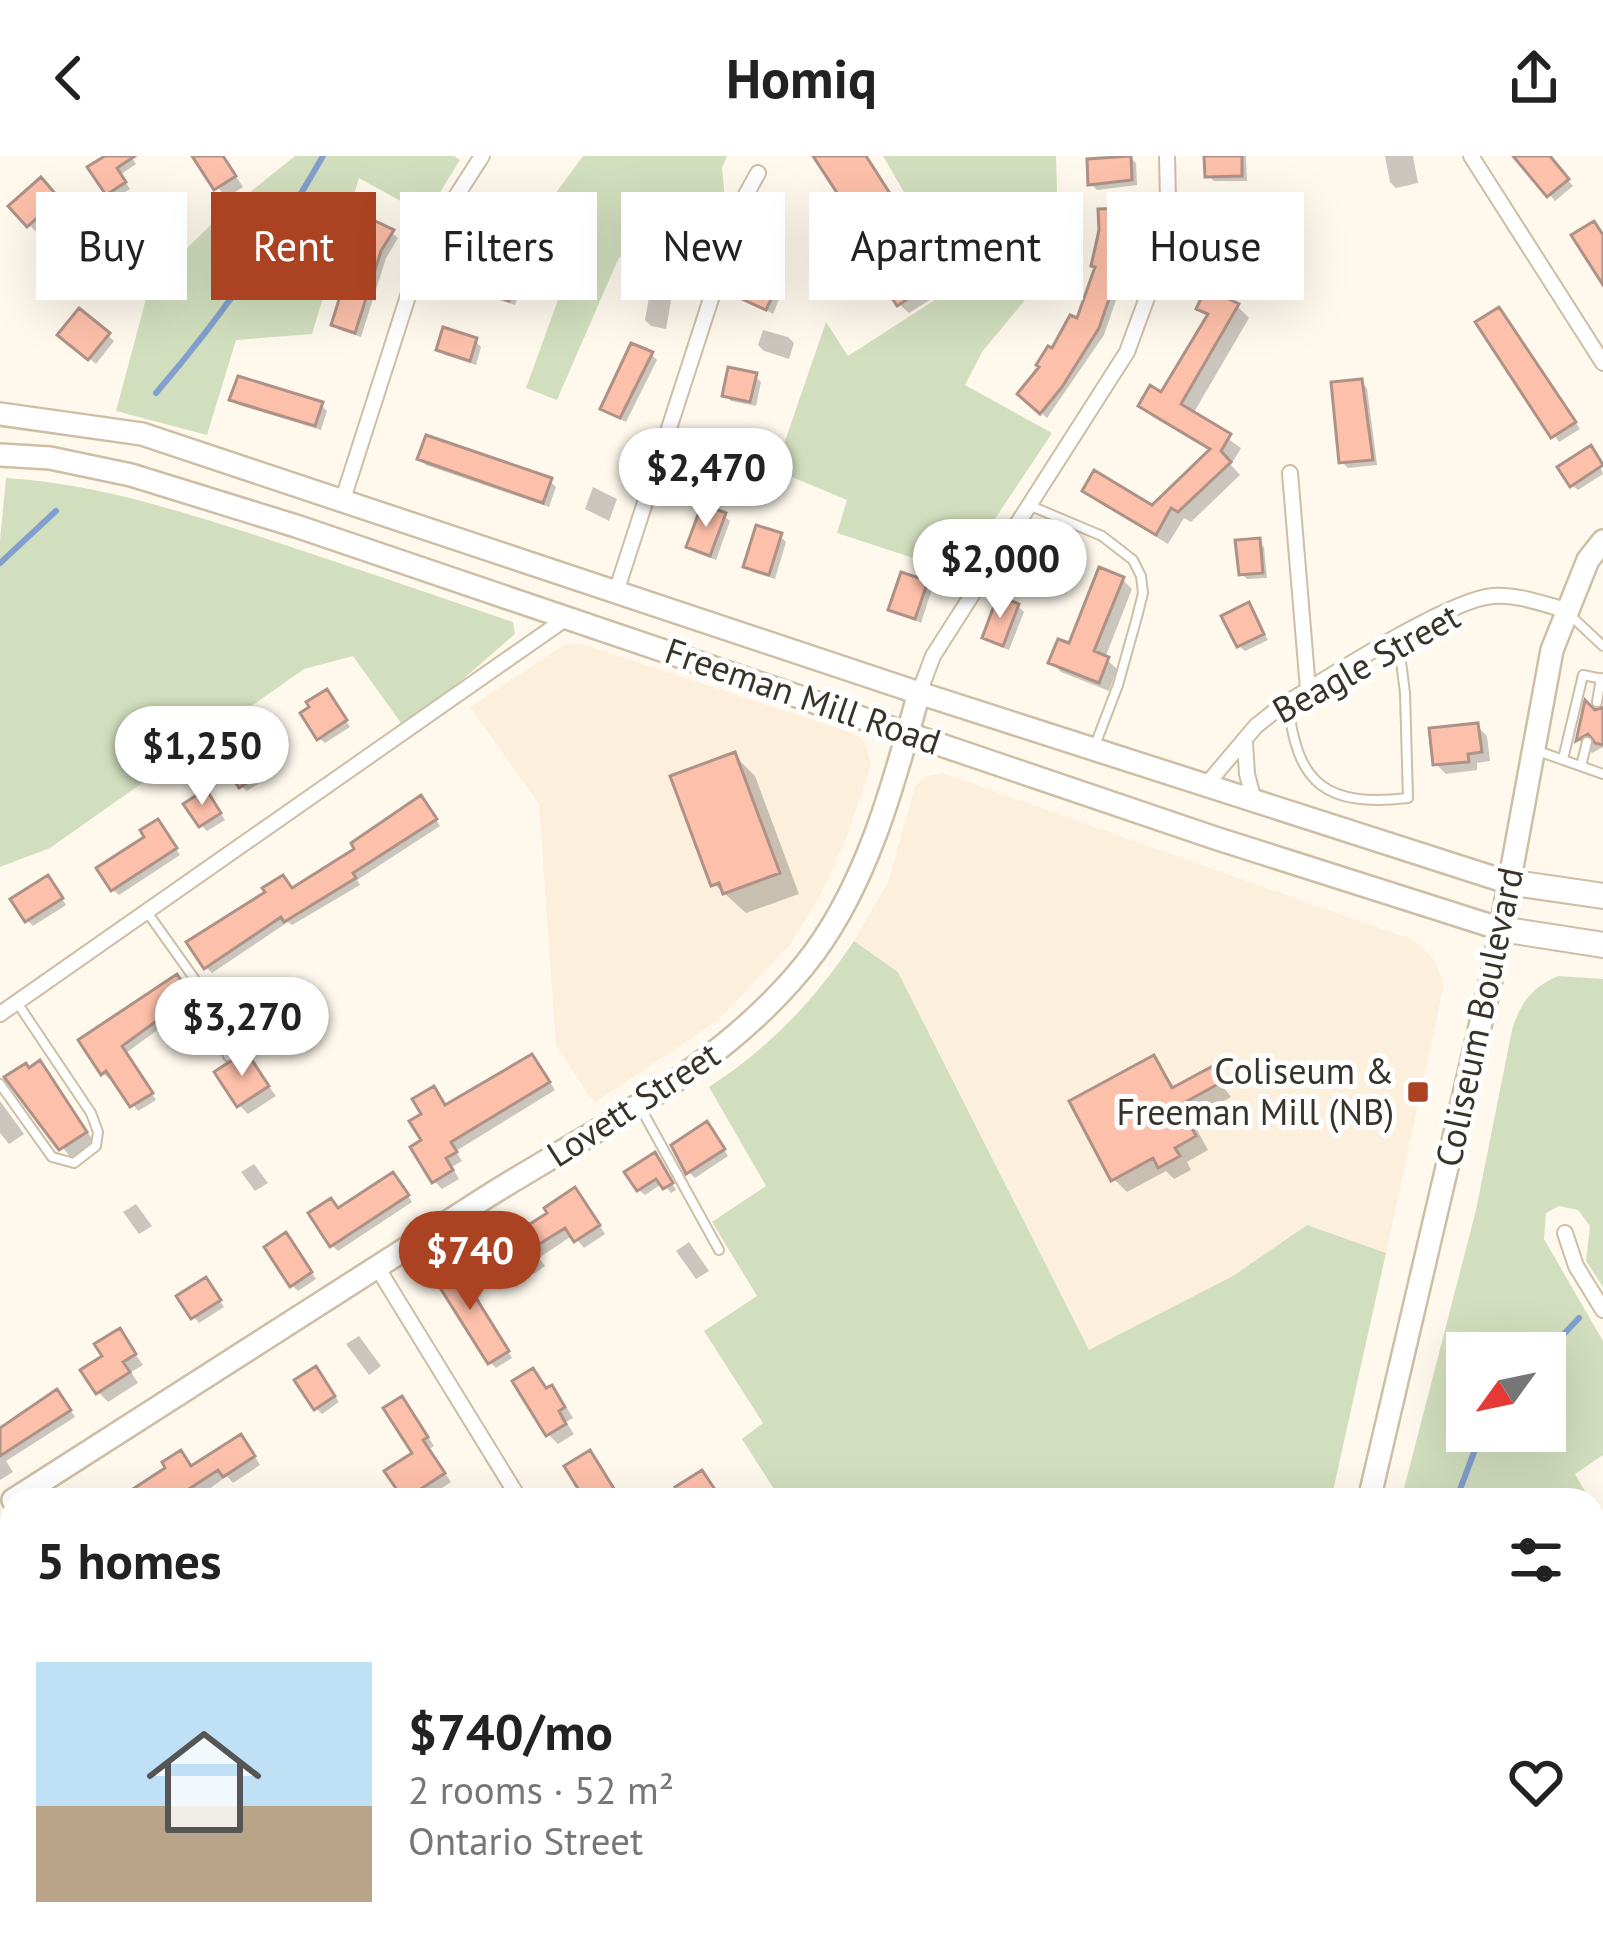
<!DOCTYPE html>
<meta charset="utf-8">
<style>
body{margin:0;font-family:"PT Sans",sans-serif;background:#f6f6f6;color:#222;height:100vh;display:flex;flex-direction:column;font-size:45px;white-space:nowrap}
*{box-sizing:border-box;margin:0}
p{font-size:39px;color:#767676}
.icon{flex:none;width:66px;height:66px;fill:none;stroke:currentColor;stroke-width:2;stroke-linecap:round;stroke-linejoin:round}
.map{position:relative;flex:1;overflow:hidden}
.drawer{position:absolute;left:0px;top:1332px;width:1605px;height:471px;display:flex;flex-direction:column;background:#fff;border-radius:36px 36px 0 0;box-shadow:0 12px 48px #0002}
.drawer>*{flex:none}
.banner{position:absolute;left:36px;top:36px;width:1533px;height:108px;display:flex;gap:24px}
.needle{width:78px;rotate:237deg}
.controls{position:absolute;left:1446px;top:1176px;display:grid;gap:24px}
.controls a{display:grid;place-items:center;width:120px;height:120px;border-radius:0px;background:#fff;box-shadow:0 12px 48px #0002;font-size:60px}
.price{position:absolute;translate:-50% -102px;padding:0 27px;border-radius:42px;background:#fff;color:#222;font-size:39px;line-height:78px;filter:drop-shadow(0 3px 6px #0008)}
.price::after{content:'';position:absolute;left:50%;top:72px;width:36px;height:27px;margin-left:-18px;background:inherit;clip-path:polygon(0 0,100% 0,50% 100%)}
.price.active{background:#ab4322;color:#fff}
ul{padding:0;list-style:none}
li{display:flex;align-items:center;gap:36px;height:300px;padding:0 36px}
li span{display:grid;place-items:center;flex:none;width:336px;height:240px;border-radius:0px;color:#555}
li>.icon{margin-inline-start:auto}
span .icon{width:144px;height:144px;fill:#fffc;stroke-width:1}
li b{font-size:51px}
h2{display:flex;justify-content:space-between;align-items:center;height:144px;padding:0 36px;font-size:51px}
.tag{padding:0 42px;border-radius:0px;background:#fff;box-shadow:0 12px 48px #0002;font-size:42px;line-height:108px}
.tag.active{background:#ab4322;color:#fff}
header{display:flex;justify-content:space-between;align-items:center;height:156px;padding:0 36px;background:#fff;font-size:54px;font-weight:700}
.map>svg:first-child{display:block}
</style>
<header><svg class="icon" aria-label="back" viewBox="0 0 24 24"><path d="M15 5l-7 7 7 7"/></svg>Homiq<svg class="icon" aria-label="share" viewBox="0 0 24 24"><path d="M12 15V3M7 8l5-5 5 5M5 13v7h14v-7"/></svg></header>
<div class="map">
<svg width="1603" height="1802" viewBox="0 0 1603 1802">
<rect width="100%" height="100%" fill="#fef8ed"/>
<path fill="#fcefdc" d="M 579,487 L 855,578 L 865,586 L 871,609 L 846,683 L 821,738 L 790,789 L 717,865 L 594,947 L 556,889 L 539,648 L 470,551 L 564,489 Z
M 943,617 L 1413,784 L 1433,802 L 1444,828 L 1386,1097 L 1307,1069 L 1233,1120 L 1089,1195 L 899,816 L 854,785 L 889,724 L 915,630 L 928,620 Z
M 0,1674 L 12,1696 L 12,1791 L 63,1791 L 69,1802 L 0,1802 Z"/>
<path fill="#d2dfbe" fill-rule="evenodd" d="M 295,0 L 454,0 L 460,4 L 426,59 L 359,22 L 312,178 L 236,184 L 207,279 L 116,255 L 150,128 L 217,63 Z
M 583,0 L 727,0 L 722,12 L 725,44 L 700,115 L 619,101 L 557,244 L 526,232 L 587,64 L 552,42 Z
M 883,0 L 1056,0 L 1058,68 L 1025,144 L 982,196 L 965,229 L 1052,277 L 959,417 L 837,377 L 847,344 L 775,314 L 826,166 L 848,200 L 958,129 Z
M 6,322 C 93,327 176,354 258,380 C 343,408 428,437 513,466 L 515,478 L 448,536 L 401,567 L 353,500 L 304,513 L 50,692 L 0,711 L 0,384 Z
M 854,785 L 898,816 L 1089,1194 L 1233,1120 L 1307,1069 L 1386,1097 L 1331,1344 L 781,1344 L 742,1283 L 763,1267 L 704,1175 L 757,1140 L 712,1066 L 766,1030 L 709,931 C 770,891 814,845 854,785 Z
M 1558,820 L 1603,823 L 1603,1131 L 1586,1105 L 1590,1070 L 1578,1054 L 1559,1050 L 1546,1057 L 1544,1083 L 1603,1185 L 1603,1299 L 1575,1318 L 1590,1344 L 1401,1344 L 1476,1054 L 1512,874 C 1521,846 1531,832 1558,820 ZM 1467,1197 L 1545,1197 L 1545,1275 L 1467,1275 Z
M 1593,1495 L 1603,1511 L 1603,1802 L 1350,1802 L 1350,1791 L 1593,1791 Z
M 808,1791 L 1284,1791 L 1284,1802 L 815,1802 Z"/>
<path fill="#0003" d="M 110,0 L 131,0 L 136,8 L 120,19 L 130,33 L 114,43 L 108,37 Z
M 196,0 L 223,0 L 243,31 L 226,42 Z
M 820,0 L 867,0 L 897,47 L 864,68 Z
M 1207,0 L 1246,0 L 1247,25 L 1214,25 L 1208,19 Z
M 1385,0 L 1413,0 L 1418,27 L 1396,32 L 1390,26 Z
M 1518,0 L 1548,0 L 1573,30 L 1555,45 Z
M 1130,1 L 1136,7 L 1137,29 L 1097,34 L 1091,28 Z
M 41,25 L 63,50 L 35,75 L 12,50 Z
M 509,41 L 526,55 L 517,68 L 500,54 Z
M 1126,55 L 1132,61 L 1133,81 L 1129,81 L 1116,144 L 1104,179 L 1047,262 L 1021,238 L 1078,167 Z
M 896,70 L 941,137 L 909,157 L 899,148 Z
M 392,77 L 398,82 L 386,102 L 361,181 L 340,174 L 334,169 Z
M 1253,98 L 1259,104 L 1255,125 L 1210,115 L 1204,109 Z
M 515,124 L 521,130 L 515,149 L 479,137 L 473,131 Z
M 778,125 L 784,131 L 773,158 L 745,143 Z
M 650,136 L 665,139 L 671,145 L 666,173 L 651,170 L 645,164 Z
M 1237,150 L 1249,162 L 1193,258 L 1241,292 L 1231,309 L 1240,319 L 1191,366 L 1184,362 L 1168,388 L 1098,346 L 1086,334 L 1152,352 L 1212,296 L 1153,261 L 1141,250 L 1162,240 L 1210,162 L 1200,152 Z
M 1504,161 L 1580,273 L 1559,286 L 1480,167 Z
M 763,174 L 788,181 L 794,187 L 789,203 L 764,195 L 758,189 Z
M 108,179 L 114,185 L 96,208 L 67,184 Z
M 475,185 L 481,191 L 476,209 L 445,199 L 439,194 Z
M 651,198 L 657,204 L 626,266 L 610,258 L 604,252 Z
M 755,220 L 761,226 L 756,250 L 731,245 L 725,239 Z
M 1361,226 L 1367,232 L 1377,309 L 1348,312 L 1342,306 Z
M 233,243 L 321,249 L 327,255 L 321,274 L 239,249 Z
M 733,287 L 739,293 L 733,319 L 713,314 L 707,308 Z
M 1596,299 L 1603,318 L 1578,334 L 1572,329 Z
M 420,303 L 550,325 L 556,331 L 549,351 L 426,309 Z
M 593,331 L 617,343 L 609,365 L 585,353 Z
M 724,360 L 730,365 L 716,404 L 695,396 L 689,390 Z
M 780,380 L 786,386 L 775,423 L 752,416 L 746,410 Z
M 1258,385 L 1264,391 L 1267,422 L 1247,423 L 1241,417 Z
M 1041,420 L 1053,428 L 1045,441 L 1033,433 Z
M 1122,423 L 1132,433 L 1105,502 L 1117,513 L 1109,535 L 1061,516 L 1052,506 L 1071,491 Z
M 926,427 L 932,433 L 921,467 L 892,454 Z
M 1018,450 L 1024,456 L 1009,494 L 991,487 L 985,481 Z
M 1248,450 L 1268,484 L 1245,495 L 1239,490 Z
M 332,543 L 350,571 L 325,587 L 319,582 Z
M 1587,550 L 1597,558 L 1603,553 L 1603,591 L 1592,597 L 1579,584 Z
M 1477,570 L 1487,580 L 1490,605 L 1477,607 L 1477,614 L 1446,618 L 1436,608 Z
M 734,599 L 755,620 L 799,738 L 746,757 L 714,728 Z
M 253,601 L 267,622 L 247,635 L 241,630 Z
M 211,643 L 225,664 L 207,675 L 201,669 Z
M 427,649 L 440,670 L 357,724 L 360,729 L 292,769 L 288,766 L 212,817 L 206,811 L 269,737 L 293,735 Z
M 163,672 L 180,699 L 119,739 L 113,734 Z
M 53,728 L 66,749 L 33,770 L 27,764 Z
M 182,828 L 194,847 L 126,897 L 156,944 L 138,955 L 113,920 L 109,923 L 103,917 L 82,884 Z
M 246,899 L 276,940 L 248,958 L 239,949 Z
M 1154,903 L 1176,933 L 1210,914 L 1231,941 L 1191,963 L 1208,994 L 1187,1006 L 1191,1014 L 1174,1023 L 1166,1015 L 1127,1036 L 1114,1023 Z
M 40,908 L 95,987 L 71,1002 L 12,926 Z
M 539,909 L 555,934 L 456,995 L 462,1005 L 452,1011 L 459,1023 L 442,1033 L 434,1025 L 425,986 L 425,959 L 433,934 L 447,951 Z
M 0,945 L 24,978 L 9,988 L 0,977 Z
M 712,975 L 728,1000 L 695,1022 L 689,1016 Z
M 254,1008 L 268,1027 L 255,1035 L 241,1016 Z
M 661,1008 L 676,1034 L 671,1037 L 663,1027 L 645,1039 L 639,1034 Z
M 399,1025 L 412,1046 L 338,1095 L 332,1089 L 339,1055 Z
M 583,1043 L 605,1078 L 584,1092 L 573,1079 L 539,1102 L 545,1110 L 534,1118 L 509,1085 Z
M 136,1048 L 152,1070 L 139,1078 L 123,1056 Z
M 291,1086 L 316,1123 L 298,1135 L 292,1129 Z
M 689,1086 L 709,1115 L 696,1123 L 676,1095 Z
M 458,1114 L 512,1202 L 496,1212 L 490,1206 Z
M 211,1131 L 224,1151 L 199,1167 L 194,1161 Z
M 119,1176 L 143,1209 L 131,1216 L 138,1227 L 108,1246 L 98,1236 L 106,1201 Z
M 359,1180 L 381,1210 L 369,1219 L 346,1188 Z
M 533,1216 L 548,1235 L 551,1233 L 561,1242 L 573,1262 L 566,1266 L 574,1278 L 558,1288 L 548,1278 Z
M 321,1219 L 339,1246 L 322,1258 L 316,1252 Z
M 63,1243 L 75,1261 L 6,1305 L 13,1316 L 0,1324 L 0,1275 Z
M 410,1252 L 434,1290 L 429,1293 L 451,1326 L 424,1344 L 407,1344 L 389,1316 L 416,1298 Z
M 248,1289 L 260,1309 L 233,1327 L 227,1320 L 194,1344 L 122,1344 Z
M 101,1791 L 131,1791 L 138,1802 L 109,1802 Z
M 262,1791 L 287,1791 L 294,1802 L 269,1802 Z
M 419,1791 L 446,1791 L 453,1802 L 426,1802 Z
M 563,1791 L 592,1791 L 589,1793 L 595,1802 L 570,1802 Z"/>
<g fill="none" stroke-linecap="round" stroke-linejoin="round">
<path stroke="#81a0ce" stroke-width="6" d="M 156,237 C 219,164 275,84 323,0
M 0,407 L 56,355
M 1545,1198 L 1579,1162
M 1456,1344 L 1482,1275
M 1087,1802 L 1096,1791"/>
</g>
<path fill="#fdc0aa" stroke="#af9287" stroke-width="3" d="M 105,0 L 135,0 L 117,12 L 126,26 L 106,39 L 87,11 Z
M 192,0 L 223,0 L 236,20 L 214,34 Z
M 813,0 L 866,0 L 889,36 L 852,60 Z
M 1131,0 L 1132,24 L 1088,29 L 1087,3 Z
M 1204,0 L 1242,0 L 1242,20 L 1205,21 Z
M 1513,0 L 1550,0 L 1569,23 L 1547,41 Z
M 41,21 L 59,42 L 27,71 L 8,50 Z
M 1127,52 L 1128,76 L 1124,76 L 1111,137 L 1099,172 L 1062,231 L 1040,258 L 1017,238 L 1039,211 L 1036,209 L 1048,190 L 1052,192 L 1070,159 L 1077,162 L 1095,111 L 1091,110 L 1099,74 L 1098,53 Z
M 371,63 L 394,74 L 381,95 L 355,177 L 331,169 L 341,137 L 348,139 L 365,87 L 361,86 Z
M 1594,65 L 1603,79 L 1603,129 L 1571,79 Z
M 896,66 L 934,126 L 897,150 L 859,90 Z
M 1206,84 L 1255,95 L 1249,121 L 1200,110 Z
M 478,108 L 517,121 L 509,145 L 470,132 Z
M 755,112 L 780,123 L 766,154 L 742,143 Z
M 1206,132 L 1239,148 L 1181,248 L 1231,278 L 1221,295 L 1231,306 L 1178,356 L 1171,352 L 1156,379 L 1082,335 L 1094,314 L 1152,349 L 1210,293 L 1138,250 L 1150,229 L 1161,236 L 1208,158 L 1196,153 Z
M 1499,151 L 1576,266 L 1551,282 L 1475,166 Z
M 79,152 L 110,177 L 88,204 L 57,179 Z
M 443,171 L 477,182 L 470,205 L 436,194 Z
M 631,187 L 653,196 L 620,262 L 600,253 Z
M 728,211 L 757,217 L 750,246 L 722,240 Z
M 238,220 L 323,246 L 315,270 L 229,244 Z
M 1362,223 L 1373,304 L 1339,307 L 1331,226 Z
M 711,278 L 735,284 L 727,315 L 704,309 Z
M 426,279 L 552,322 L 543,347 L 417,303 Z
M 1591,289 L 1603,309 L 1570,331 L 1557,311 Z
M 702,348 L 726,357 L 710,400 L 686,391 Z
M 756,369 L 782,377 L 769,419 L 743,411 Z
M 1260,382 L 1263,417 L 1239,419 L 1235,384 Z
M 1099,411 L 1124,421 L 1094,495 L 1109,501 L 1099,527 L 1048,507 L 1058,483 L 1069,487 Z
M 901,416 L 928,425 L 915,463 L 888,454 Z
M 998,439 L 1019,448 L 1003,490 L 982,482 Z
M 1249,446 L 1264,478 L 1237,491 L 1221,460 Z
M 327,533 L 347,564 L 317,584 L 300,557 L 309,551 L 306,546 Z
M 1585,544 L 1595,554 L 1603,551 L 1603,589 L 1595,587 L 1588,578 L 1576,585 Z
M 1478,567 L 1482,596 L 1468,598 L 1469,606 L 1433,609 L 1429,572 Z
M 248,591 L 264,615 L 239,632 L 223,607 Z
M 735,596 L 780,717 L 723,738 L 719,727 L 711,730 L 670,620 Z
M 206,633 L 221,657 L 199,671 L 183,648 Z
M 421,639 L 437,663 L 353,717 L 356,722 L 284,766 L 281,761 L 204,813 L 186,786 L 265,736 L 262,732 L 283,719 L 292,732 L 354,693 L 351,687 Z
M 158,663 L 177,692 L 111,735 L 96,712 L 144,681 L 140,674 Z
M 48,719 L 63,742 L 25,766 L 10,743 Z
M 177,818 L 191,840 L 122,890 L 153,937 L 130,951 L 106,915 L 101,919 L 78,884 Z
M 246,895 L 269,930 L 237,951 L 214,916 Z
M 532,898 L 550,926 L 451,986 L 457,996 L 446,1002 L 453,1014 L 432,1027 L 410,991 L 421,984 L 409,965 L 421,958 L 412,943 L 434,930 L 445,949 Z
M 1154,899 L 1172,932 L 1211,911 L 1220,927 L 1180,949 L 1196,980 L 1175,992 L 1180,1000 L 1158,1012 L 1153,1002 L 1111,1025 L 1069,945 Z
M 40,904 L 87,976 L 59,994 L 4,921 L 26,907 L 29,912 Z
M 707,965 L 725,993 L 686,1018 L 671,989 Z
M 655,996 L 673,1027 L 663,1033 L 656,1023 L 637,1035 L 624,1016 Z
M 393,1016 L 409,1039 L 330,1091 L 308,1057 L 331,1042 L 338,1052 Z
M 575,1031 L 600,1069 L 574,1086 L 565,1072 L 533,1092 L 539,1101 L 523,1112 L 505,1084 L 547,1057 L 544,1052 Z
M 286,1076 L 312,1116 L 290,1131 L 264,1091 Z
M 453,1105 L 509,1195 L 488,1208 L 432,1119 Z
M 206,1121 L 221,1144 L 191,1163 L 176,1140 Z
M 120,1172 L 136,1198 L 123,1206 L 130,1216 L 96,1238 L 80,1214 L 102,1200 L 94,1188 Z
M 316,1210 L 335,1240 L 314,1254 L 294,1224 Z
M 533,1212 L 546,1232 L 552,1229 L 565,1251 L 559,1255 L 566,1268 L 546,1280 L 512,1225 Z
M 57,1233 L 71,1254 L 0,1300 L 0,1272 Z
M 402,1240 L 428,1281 L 423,1284 L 445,1317 L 404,1344 L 384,1315 L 412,1297 L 383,1252 Z
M 241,1278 L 255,1300 L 223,1321 L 218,1314 L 172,1344 L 116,1344 L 165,1312 L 162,1306 L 181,1294 L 191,1310 Z
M 590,1294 L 621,1344 L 585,1344 L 564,1310 Z
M 702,1314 L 716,1335 L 703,1344 L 683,1344 L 675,1331 Z"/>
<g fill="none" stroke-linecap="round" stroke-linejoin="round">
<g stroke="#cebea5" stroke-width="12">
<path id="lane" d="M 1031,350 L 1102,380 L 1133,404 L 1141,420 L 1143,437 L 1137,461 L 1118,529 L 1094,592
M 1569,458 L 1603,490
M 1597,546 L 1601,522
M 1288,547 C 1297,630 1327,651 1408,642 L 1405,537 L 1398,482
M 1535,594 L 1603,618
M 1563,603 L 1583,519 L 1603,523
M 1581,610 L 1587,586
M 147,756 L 201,832 L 228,900
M 0,928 L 52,1001 L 74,1007 L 96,990 L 98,976 L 91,957 L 18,848
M 639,949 L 719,1094
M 0,1733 L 12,1761
M 25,1791 L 27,1802"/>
</g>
<g stroke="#cebea5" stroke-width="18">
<path id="street" d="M 1471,0 L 1603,207
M 1290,317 L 1308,533
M 343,343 L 418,109 L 439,67 L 482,0
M 617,433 L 743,44 L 758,17
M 919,537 L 933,500 L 1127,196 L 1162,101 L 1168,45 L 1167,0
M 1245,587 L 1247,618 L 1254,645
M 1207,628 L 1256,570 L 1280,551 C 1323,525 1449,443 1493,440 C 1517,438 1543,448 1566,454
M 0,858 L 568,461
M 1565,1077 L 1576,1110 L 1603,1154
M 377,1111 L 520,1344
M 206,1791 L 212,1802
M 509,1791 L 516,1802
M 795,1791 L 802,1802"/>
</g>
<g stroke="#cebea5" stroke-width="26">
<path id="secondary" d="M 13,1344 C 172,1243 330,1141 488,1040 C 602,969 732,907 814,797 C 869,722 894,626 919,537
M 1369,1344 L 1493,815 L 1552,494 L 1588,404 L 1603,385
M 1321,1791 L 1321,1802"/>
</g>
<g stroke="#cebea5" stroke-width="26">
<path id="primary" d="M 0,258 L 142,278 L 919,537 L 1507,726
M 0,299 L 50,302 L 131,319 L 296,370 L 1215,682 L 1501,773"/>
</g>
<g stroke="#cebea5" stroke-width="28">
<path id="highway" d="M 1507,726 L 1603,740
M 1501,773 L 1603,789"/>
</g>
<use href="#lane" stroke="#fff" stroke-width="8"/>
<use href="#street" stroke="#fff" stroke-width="14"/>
<use href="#secondary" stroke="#fff" stroke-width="21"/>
<use href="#primary" stroke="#fff" stroke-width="21"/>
<use href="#highway" stroke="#fff" stroke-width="24"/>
</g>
<rect fill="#ab4322" stroke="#fff" stroke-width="4.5" x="1406" y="924" width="24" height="24" rx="6"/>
<g text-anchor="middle" stroke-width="10" stroke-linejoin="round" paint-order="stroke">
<g font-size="36" fill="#383228" stroke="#fff">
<text transform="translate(1366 507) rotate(-29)" y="13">Beagle Street</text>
<text transform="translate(803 540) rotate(19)" y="13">Freeman Mill Road</text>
<text transform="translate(1479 861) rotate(-78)" y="13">Coliseum Boulevard</text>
<text transform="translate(633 948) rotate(-33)" y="13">Lovett Street</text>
</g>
<g font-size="36" fill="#383228" stroke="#fff" text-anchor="end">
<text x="1394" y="928">Coliseum &amp;<tspan x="1394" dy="41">Freeman Mill (NB)</tspan></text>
</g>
</g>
</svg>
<div class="controls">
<a><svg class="needle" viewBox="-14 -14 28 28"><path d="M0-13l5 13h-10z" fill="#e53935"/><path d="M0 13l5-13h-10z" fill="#767676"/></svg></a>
</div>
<b class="price" style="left:706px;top:374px">$2,470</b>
<b class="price" style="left:1000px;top:465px">$2,000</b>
<b class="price" style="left:202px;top:652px">$1,250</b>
<b class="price" style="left:242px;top:923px">$3,270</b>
<b class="price active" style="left:470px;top:1157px">$740</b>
<div class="banner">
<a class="tag">Buy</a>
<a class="tag active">Rent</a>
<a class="tag">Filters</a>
<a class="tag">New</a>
<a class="tag">Apartment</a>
<a class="tag">House</a>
</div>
<section class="drawer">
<h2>5 homes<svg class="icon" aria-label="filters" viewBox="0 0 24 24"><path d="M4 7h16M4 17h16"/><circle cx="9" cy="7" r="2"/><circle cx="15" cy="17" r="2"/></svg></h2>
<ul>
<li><span style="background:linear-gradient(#bfe0f5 60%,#b9a48a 0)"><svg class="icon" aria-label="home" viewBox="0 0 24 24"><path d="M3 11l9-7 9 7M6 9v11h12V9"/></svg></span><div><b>$740/mo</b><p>2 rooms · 52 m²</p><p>Ontario Street</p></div><svg class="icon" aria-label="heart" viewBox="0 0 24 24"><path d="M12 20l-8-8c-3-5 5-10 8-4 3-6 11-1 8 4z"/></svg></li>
</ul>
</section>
</div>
